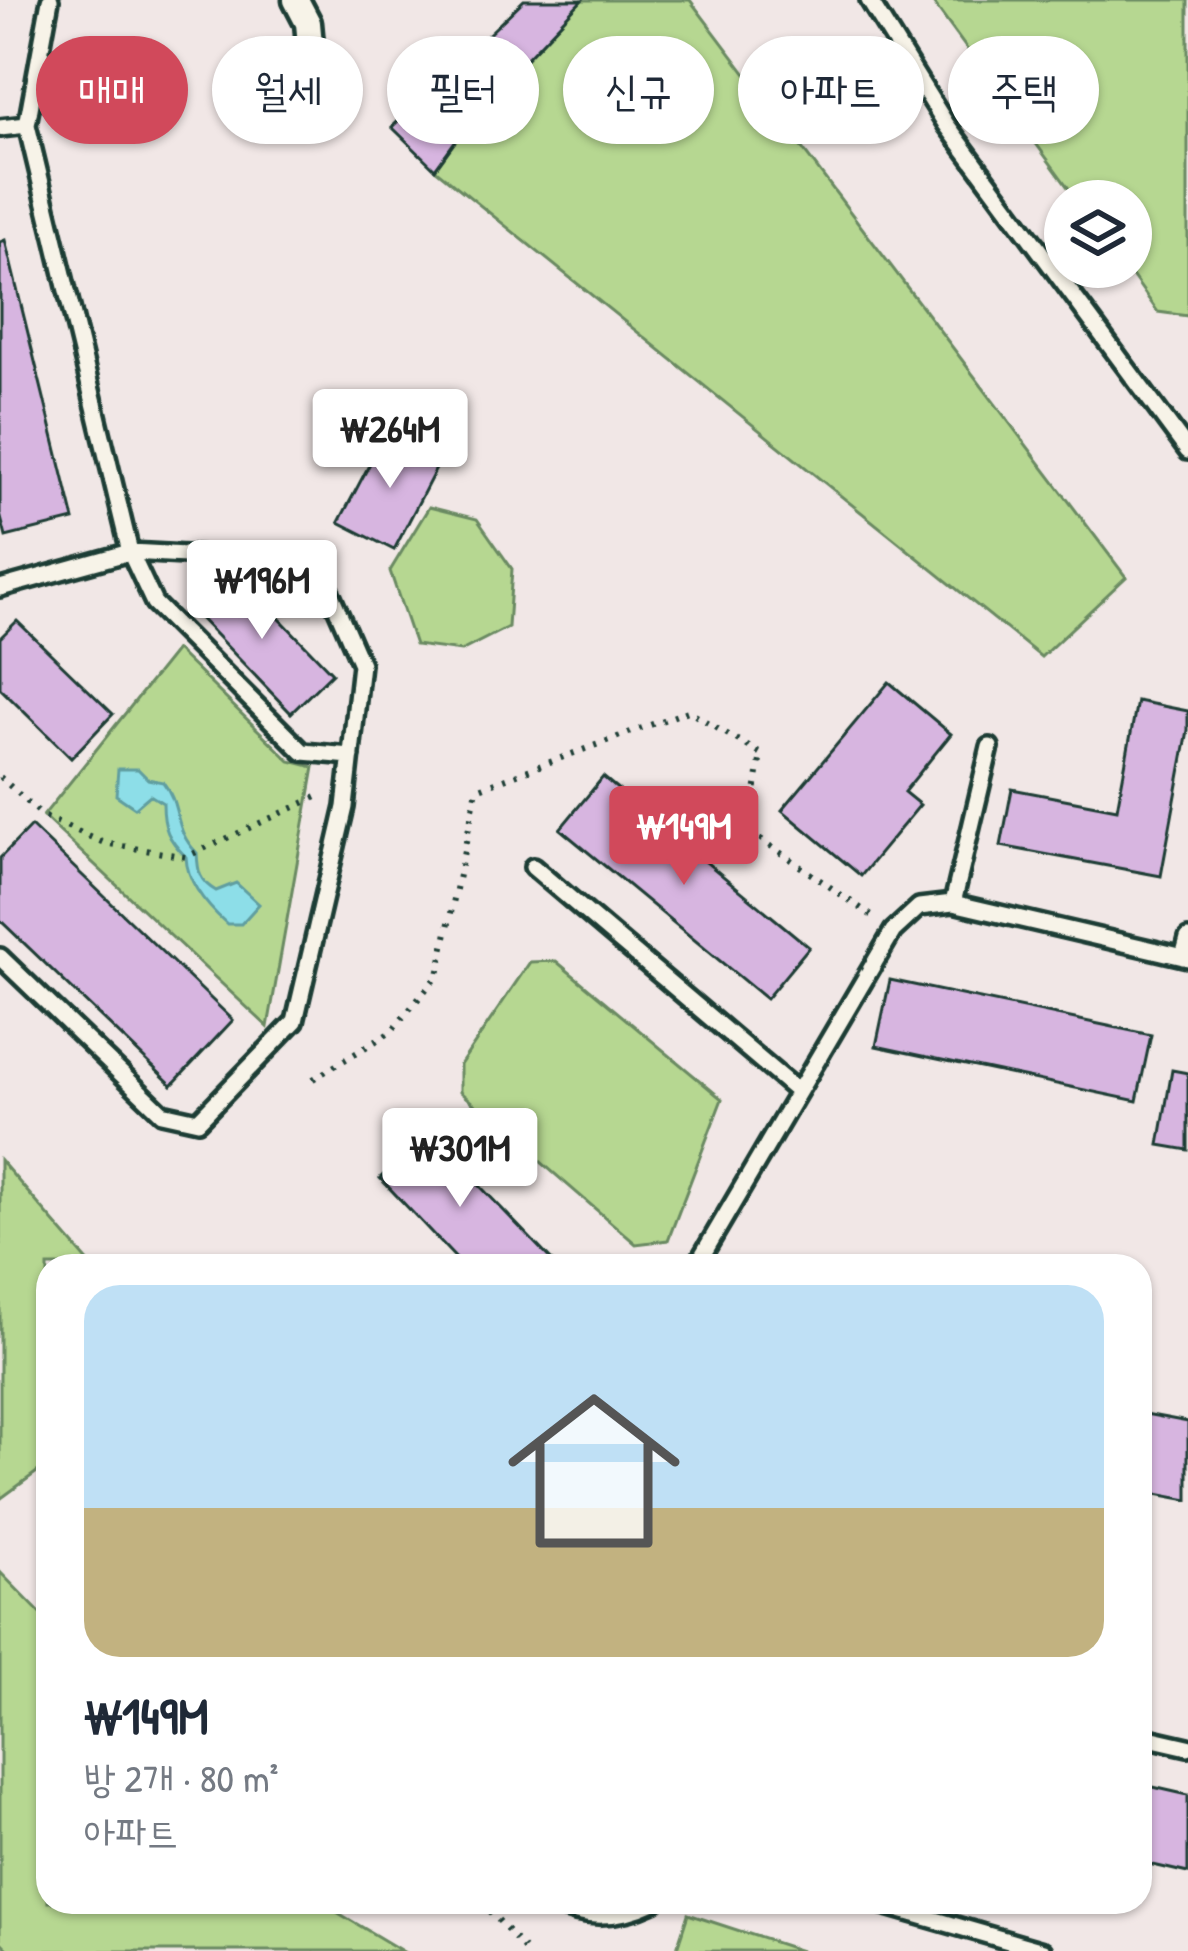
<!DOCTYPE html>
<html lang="ko">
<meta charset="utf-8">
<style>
body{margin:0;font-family:"Patrick Hand","Poor Story",sans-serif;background:#f2f2f3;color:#1f2937;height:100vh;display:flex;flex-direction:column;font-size:45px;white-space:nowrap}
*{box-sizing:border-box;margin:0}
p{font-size:39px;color:#747a83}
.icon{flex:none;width:66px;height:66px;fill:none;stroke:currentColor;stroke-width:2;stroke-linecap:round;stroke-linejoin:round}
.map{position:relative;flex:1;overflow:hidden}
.details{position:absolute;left:36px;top:1254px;width:1116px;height:660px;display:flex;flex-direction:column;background:#fff;border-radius:36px;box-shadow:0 3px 9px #0004}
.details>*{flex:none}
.guide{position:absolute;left:36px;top:36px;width:1116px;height:108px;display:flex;gap:24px}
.fabs{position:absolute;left:1044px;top:180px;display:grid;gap:24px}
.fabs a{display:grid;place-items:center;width:108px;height:108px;border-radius:50%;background:#fff;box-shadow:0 3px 9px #0004;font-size:60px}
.price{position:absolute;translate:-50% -102px;padding:0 27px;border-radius:12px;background:#fff;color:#222;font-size:39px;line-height:78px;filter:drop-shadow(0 3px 6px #0008)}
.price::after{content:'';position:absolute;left:50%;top:72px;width:36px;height:27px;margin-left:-18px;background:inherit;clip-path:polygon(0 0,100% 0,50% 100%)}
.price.on{background:#d1495b;color:#fff}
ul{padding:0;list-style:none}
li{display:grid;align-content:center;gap:24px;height:636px;padding:0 48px}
li span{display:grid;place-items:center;height:372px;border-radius:36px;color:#555}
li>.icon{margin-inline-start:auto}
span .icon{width:216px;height:216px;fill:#fffc;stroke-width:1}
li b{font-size:51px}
.chip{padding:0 42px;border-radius:54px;background:#fff;box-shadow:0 3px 9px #0004;font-size:42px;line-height:108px}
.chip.on{background:#d1495b;color:#fff}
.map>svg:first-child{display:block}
</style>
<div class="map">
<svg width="1188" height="1951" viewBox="0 0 1188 1951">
<rect width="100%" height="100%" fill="#f1e7e6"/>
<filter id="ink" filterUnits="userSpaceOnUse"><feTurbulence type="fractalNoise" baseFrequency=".00833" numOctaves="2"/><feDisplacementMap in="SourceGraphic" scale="24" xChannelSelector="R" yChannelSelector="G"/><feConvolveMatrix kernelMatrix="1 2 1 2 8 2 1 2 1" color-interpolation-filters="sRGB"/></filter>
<g filter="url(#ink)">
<path fill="#b6d791" stroke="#6a8a62" stroke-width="3" d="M 582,0 L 690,0 L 1126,577 L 1041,657 L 435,169 L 480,107 Z
M 931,0 L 1188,0 L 1188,316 L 1158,312 L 1126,267 L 1131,267 L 1131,201 L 1078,201 Z
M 429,507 L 477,519 L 512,569 L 508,627 L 461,651 L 415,645 L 390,571 Z
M 176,650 L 290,761 L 314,767 L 268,1027 L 43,816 Z
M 556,961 L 722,1099 L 668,1240 L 636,1244 L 460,1092 L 460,1065 L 530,962 Z
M 0,1160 L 92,1266 L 48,1266 L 48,1464 L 0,1499 Z
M 0,1572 L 48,1621 L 48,1902 L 320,1902 L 402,1951 L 10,1951 L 0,1941 Z
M 688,1914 L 801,1951 L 676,1951 Z"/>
<path fill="#8ddee8" stroke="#619ea0" stroke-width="3" d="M 118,769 L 138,769 L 148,779 L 163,782 C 182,806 172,828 197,853 C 198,872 199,881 216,891 L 236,883 L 259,904 L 241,924 L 227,924 C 208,907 187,883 186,857 C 168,839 163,828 163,803 L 150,795 L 135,808 L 116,795 Z"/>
<path fill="#d7b5e0" stroke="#1f3d34" stroke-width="3" d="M 524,0 L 582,0 L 480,107 L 435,169 L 392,127 Z
M 5,240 L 74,520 L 6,537 L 0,514 L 0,242 Z
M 387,431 L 441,459 L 394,550 L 339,522 Z
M 233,570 L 332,673 L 291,713 L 192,610 Z
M 17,621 L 113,714 L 71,758 L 0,688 L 0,638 Z
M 889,682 L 951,734 L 904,792 L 920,805 L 861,876 L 782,810 Z
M 1137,701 L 1188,711 L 1188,730 L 1161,876 L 1001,846 L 1012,789 L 1117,809 Z
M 603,777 L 809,947 L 766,999 L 560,829 Z
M 31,826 L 233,1020 L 172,1085 L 0,920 L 0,858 Z
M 890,980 L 1151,1035 L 1137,1101 L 876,1046 Z
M 1172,1070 L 1188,1073 L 1188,1150 L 1159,1145 Z
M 428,1132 L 557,1266 L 463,1266 L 380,1178 Z
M 1140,1413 L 1188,1422 L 1188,1500 L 1140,1491 Z
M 1140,1784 L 1188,1795 L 1188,1873 L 1140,1862 Z"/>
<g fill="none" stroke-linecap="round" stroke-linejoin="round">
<g stroke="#1f3d34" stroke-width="24">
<path id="service" d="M 50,0 L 27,125 L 130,552 L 154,603 L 303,752 L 351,756
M 869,0 L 946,124 L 1188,451
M 0,128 L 27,125
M 0,588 L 130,552 L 277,560 L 328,588 L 361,664 L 345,807 L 295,1021 L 198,1121 L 162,1113 L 0,957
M 533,867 L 798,1092
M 953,903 L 990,747
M 1183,957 L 1188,938
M 696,1266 L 893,931 L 919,907 L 953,903 L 1188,958
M 1140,1736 L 1188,1747
M 549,1902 C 585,1920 618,1919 654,1902
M 873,1902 L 1043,1951"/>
</g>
<g stroke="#1f3d34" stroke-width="33">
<path id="pedestrian" d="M 296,0 L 308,23 L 314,87"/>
</g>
<path stroke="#1f3d34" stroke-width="6" stroke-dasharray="3 9" stroke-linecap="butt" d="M 0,777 L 43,816 L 104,843 L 186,857 L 321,795
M 313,1079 L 391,1032 L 438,975 L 477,789 L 688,711 L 761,754 L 749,831 L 872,916
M 482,1902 L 526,1951"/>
<use href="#service" stroke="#f7f3e8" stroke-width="15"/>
<use href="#pedestrian" stroke="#f7f3e8" stroke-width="24"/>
</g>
</g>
</svg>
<div class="fabs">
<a><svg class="icon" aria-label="layers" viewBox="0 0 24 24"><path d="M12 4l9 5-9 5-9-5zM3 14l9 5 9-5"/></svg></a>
</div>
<b class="price" style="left:390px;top:491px">₩264M</b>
<b class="price" style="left:262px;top:642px">₩196M</b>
<b class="price on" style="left:684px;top:888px">₩149M</b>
<b class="price" style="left:460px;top:1210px">₩301M</b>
<div class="guide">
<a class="chip on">매매</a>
<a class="chip">월세</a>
<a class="chip">필터</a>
<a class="chip">신규</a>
<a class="chip">아파트</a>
<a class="chip">주택</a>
</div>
<section class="details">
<ul>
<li><span style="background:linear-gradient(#bfe0f5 60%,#c2b280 0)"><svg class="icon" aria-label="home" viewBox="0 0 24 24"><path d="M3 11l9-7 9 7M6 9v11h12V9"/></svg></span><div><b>₩149M</b><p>방 2개 · 80 m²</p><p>아파트</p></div></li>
</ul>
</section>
</div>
